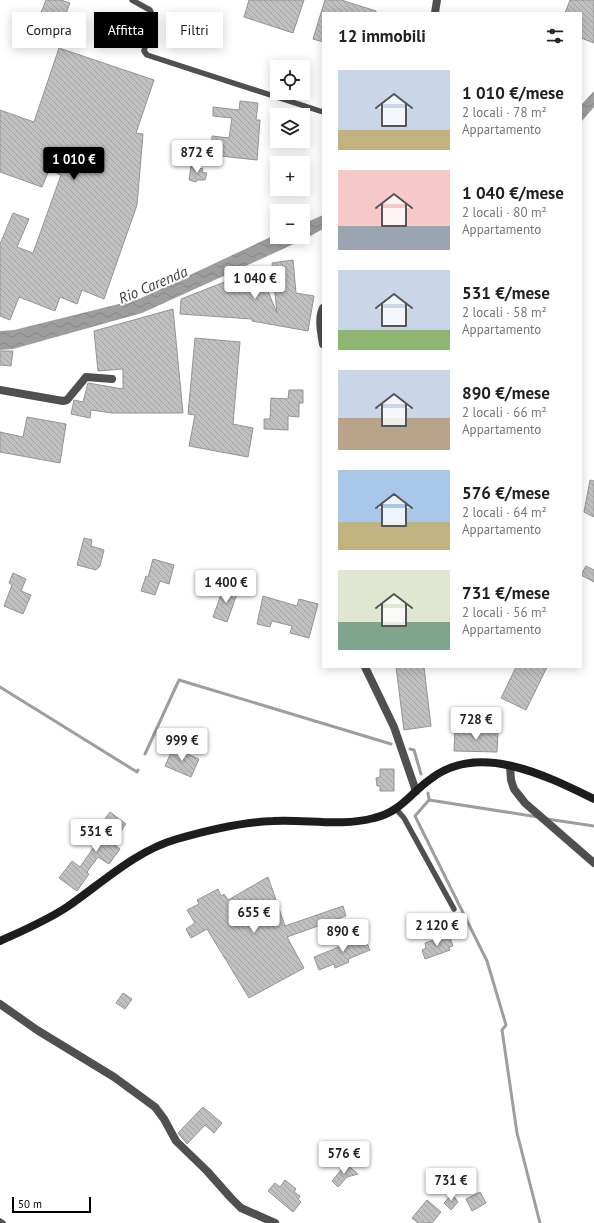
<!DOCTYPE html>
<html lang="it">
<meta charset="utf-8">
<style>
body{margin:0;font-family:"PT Sans",sans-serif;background:#f2f2f2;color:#202124;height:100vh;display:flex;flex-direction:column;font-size:15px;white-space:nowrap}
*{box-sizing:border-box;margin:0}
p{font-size:13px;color:#757577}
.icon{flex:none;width:22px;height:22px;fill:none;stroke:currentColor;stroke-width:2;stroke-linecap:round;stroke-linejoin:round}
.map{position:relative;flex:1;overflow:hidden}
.panel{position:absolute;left:322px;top:12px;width:260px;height:656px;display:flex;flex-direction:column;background:#fff;border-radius:0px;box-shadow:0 2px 10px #0003}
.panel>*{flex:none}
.top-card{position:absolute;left:12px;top:12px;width:250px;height:36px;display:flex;gap:8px}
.controls{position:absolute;left:270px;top:60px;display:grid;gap:8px}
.controls a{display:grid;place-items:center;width:40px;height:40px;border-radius:0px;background:#fff;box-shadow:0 2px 10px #0003;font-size:20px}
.scale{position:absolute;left:12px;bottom:10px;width:79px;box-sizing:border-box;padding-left:4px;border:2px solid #000;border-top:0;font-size:11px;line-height:14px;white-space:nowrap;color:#000;-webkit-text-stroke:3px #fff;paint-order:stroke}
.price{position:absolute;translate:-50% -34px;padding:0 9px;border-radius:4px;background:#fff;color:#222;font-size:13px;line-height:26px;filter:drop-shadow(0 1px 2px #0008)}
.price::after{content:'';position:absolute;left:50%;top:24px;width:12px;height:9px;margin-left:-6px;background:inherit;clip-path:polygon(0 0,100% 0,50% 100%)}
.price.current{background:#000;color:#fff}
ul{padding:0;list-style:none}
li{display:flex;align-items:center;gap:12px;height:100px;padding:0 16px}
li span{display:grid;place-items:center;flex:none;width:112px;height:80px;border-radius:0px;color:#555}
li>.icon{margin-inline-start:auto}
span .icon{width:48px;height:48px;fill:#fffc;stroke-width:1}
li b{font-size:17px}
h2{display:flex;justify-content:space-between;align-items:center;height:48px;padding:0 16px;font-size:17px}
.pill{padding:0 14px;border-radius:0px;background:#fff;box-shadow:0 2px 10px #0003;font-size:14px;line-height:36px}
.pill.current{background:#000;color:#fff}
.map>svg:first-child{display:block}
</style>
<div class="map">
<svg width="594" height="1223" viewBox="0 0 594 1223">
<defs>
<pattern id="water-waves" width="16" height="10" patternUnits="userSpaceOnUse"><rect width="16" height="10" fill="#9e9e9e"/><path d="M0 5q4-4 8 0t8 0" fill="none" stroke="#868686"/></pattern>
<pattern id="building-back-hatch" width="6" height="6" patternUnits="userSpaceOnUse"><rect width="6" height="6" fill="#c0c0c0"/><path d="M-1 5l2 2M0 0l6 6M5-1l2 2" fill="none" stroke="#a3a3a3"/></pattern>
</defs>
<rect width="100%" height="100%" fill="#fff"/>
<path fill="url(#water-waves)" d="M 594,91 L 594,107 L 581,122 L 581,105 Z
M 323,215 L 323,229 L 305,239 L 142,313 L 13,349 L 0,350 L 0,331 L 14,330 L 139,299 L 277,234 L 277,237 L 303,237 L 303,224 Z"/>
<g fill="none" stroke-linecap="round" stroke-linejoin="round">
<path stroke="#9e9e9e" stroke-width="3" d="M 0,687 L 137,772 L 138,770
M 410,749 L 414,750 L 421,774
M 145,754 L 179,680 L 391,744
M 428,793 L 429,800
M 429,800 L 415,816 L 487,961 L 506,1025 L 502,1030 L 517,1133 L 540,1223
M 429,800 L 538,817
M 547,819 L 594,826"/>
</g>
<path fill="url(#building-back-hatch)" stroke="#949494" d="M 46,0 L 61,0 L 70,3 L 54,44 L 32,35 Z
M 249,0 L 304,0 L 293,33 L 244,17 Z
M 325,0 L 341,0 L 376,11 L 376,13 L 323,13 L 323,42 L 313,39 Z
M 570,0 L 594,0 L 594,43 L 581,38 L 581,13 L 565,13 Z
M 116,14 L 129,18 L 125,28 L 131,30 L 130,34 L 131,34 L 127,47 L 117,44 L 118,39 L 107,36 Z
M 59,48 L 154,80 L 136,133 L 143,134 L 137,205 L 104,299 L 82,290 L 77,304 L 60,297 L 55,311 L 19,297 L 10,320 L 0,316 L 0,244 L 13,213 L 29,219 L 17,247 L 33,253 L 61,175 L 49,170 L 42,187 L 0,172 L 0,110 L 34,122 Z
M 240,101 L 258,103 L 256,120 L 260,120 L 257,160 L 211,155 L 212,136 L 229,138 L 232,118 L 213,116 L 213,107 L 239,110 Z
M 191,166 L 203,169 L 202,172 L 207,173 L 205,180 L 197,180 L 196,182 L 189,180 Z
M 293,260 L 296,293 L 314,296 L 308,331 L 252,321 L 252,319 L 180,314 L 181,299 L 250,272 L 249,270 L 258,267 L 277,313 L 272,263 Z
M 173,309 L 183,413 L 112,413 L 91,410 L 90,418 L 71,414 L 74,400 L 83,402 L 88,383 L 123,389 L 123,369 L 98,371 L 94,331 Z
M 195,338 L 240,342 L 233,424 L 253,428 L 248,457 L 189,446 L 195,415 L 188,414 Z
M 0,351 L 13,351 L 11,366 L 0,365 Z
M 289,390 L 303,390 L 303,403 L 299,403 L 299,417 L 288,416 L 288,430 L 264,429 L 264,419 L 270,419 L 271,398 L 288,399 Z
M 27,417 L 66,424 L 60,463 L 0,452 L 0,432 L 23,437 Z
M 590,480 L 594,481 L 594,517 L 584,512 Z
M 84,538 L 92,540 L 91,546 L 104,550 L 100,566 L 96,570 L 77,565 Z
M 153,559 L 174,565 L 169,584 L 160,581 L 155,595 L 141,591 L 146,576 L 148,577 Z
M 586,566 L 594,570 L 594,582 L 581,575 Z
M 13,573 L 26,579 L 21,591 L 31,595 L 23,614 L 4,606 L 12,585 L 9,583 Z
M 224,586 L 238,591 L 227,622 L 213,617 Z
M 263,596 L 297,606 L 299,599 L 318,604 L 309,638 L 290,633 L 292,626 L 272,621 L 270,627 L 257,624 Z
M 396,667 L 424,667 L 431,726 L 404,730 Z
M 516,667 L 547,667 L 526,710 L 501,698 Z
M 455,730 L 498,731 L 497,752 L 454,751 Z
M 173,748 L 199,759 L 191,777 L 165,766 Z
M 380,769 L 394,769 L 394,791 L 380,791 L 380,786 L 377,786 L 376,778 L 380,777 Z
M 110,812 L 126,824 L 112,843 L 120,849 L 109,864 L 98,857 L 87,872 L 89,874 L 77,891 L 59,878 L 72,861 L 80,867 L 105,831 L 99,827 Z
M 268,877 L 285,926 L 343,906 L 346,916 L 287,937 L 304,968 L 249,998 L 207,929 L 191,938 L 186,929 L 195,923 L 187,910 L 199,904 L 197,900 L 218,889 L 221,896 L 224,894 L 228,900 Z
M 362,931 L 370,950 L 348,959 L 349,962 L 335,968 L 334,964 L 319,970 L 314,957 L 354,941 L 352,935 Z
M 449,935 L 453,946 L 449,947 L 450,950 L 425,959 L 422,950 L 426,948 L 425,943 Z
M 123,993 L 132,999 L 125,1009 L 116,1003 Z
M 203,1107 L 222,1123 L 214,1133 L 205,1125 L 187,1144 L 178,1133 Z
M 346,1164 L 358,1174 L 347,1177 L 338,1187 L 332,1181 Z
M 285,1180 L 296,1189 L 294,1192 L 300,1196 L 298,1199 L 301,1202 L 293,1212 L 268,1191 L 275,1183 L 280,1187 Z
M 480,1192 L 486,1203 L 472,1211 L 466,1199 Z
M 452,1194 L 458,1202 L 451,1210 L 444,1203 Z
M 427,1200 L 441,1212 L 432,1223 L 418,1223 L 412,1218 Z"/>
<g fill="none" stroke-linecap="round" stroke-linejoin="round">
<path stroke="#505050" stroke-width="5.5" d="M 132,0 L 150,10 L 153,16 L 144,51 L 147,55 L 323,112
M 396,809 L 404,818 L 454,909
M 0,1221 L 3,1223"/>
<path stroke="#505050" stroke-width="8" d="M 435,13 L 437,0
M 323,308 C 318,319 321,332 323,344
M 0,390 L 63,401 L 67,400 L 86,377 L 112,379
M 365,667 L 394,727 L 416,791
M 510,766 L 511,780 L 514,789 L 525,803 L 594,863
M 0,1004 L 37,1030 L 114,1077 L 155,1107 L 164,1119 L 176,1141 L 207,1171 L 231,1198 L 241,1208 L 275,1223"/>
<path stroke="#1d1d1d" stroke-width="8" d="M 0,941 C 22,931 46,921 67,907 C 102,883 135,851 177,839 C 208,830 240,822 273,821 C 306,819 341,827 374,818 C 401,812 410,793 432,778 C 480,742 547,776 594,799"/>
</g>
<g text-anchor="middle" stroke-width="4" stroke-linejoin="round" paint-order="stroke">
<g font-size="15" font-style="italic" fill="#3f3f3f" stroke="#fff">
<text transform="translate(153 285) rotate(-23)" y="5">Rio Carenda</text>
</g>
</g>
</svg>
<div class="controls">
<a><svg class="icon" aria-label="locate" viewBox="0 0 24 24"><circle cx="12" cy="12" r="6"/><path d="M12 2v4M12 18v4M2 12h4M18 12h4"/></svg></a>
<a><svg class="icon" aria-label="layers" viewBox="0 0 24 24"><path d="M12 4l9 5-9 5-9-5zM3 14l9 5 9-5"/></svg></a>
<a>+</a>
<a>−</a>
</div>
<div class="scale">50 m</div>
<b class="price" style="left:197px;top:174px">872 €</b>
<b class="price current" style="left:74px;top:181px">1 010 €</b>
<b class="price" style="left:255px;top:300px">1 040 €</b>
<b class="price" style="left:226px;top:604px">1 400 €</b>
<b class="price" style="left:476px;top:741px">728 €</b>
<b class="price" style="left:182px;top:762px">999 €</b>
<b class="price" style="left:96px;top:853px">531 €</b>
<b class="price" style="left:254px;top:934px">655 €</b>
<b class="price" style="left:437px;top:947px">2 120 €</b>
<b class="price" style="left:343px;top:953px">890 €</b>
<b class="price" style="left:344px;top:1175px">576 €</b>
<b class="price" style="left:451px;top:1202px">731 €</b>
<div class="top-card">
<a class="pill">Compra</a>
<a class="pill current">Affitta</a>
<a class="pill">Filtri</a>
</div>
<section class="panel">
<h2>12 immobili<svg class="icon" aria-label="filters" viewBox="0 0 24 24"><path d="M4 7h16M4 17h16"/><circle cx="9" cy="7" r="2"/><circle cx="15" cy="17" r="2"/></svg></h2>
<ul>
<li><span style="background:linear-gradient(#c9d6e8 75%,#c2b280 0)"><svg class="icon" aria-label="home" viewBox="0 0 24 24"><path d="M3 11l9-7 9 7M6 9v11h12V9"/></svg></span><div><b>1 010 €/mese</b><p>2 locali · 78 m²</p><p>Appartamento</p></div></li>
<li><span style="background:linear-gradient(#f6c9c9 70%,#9aa5b1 0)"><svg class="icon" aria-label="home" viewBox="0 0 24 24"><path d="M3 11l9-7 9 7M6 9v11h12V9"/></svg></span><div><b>1 040 €/mese</b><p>2 locali · 80 m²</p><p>Appartamento</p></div></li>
<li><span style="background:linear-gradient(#c9d6e8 75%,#8fb573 0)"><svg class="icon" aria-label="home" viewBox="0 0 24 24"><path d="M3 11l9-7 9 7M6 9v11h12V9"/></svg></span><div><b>531 €/mese</b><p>2 locali · 58 m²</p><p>Appartamento</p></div></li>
<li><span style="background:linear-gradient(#c9d6e8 60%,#b9a48a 0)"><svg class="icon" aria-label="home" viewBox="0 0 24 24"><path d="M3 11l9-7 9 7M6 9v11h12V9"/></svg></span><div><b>890 €/mese</b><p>2 locali · 66 m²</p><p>Appartamento</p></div></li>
<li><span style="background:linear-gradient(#a9c7e8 65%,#c2b280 0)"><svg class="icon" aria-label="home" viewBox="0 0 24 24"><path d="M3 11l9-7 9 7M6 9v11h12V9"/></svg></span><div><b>576 €/mese</b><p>2 locali · 64 m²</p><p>Appartamento</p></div></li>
<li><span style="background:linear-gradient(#dfe7d0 65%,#7fa58c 0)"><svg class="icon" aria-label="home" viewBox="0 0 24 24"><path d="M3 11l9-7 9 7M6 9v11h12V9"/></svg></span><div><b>731 €/mese</b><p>2 locali · 56 m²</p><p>Appartamento</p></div></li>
</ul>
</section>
</div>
